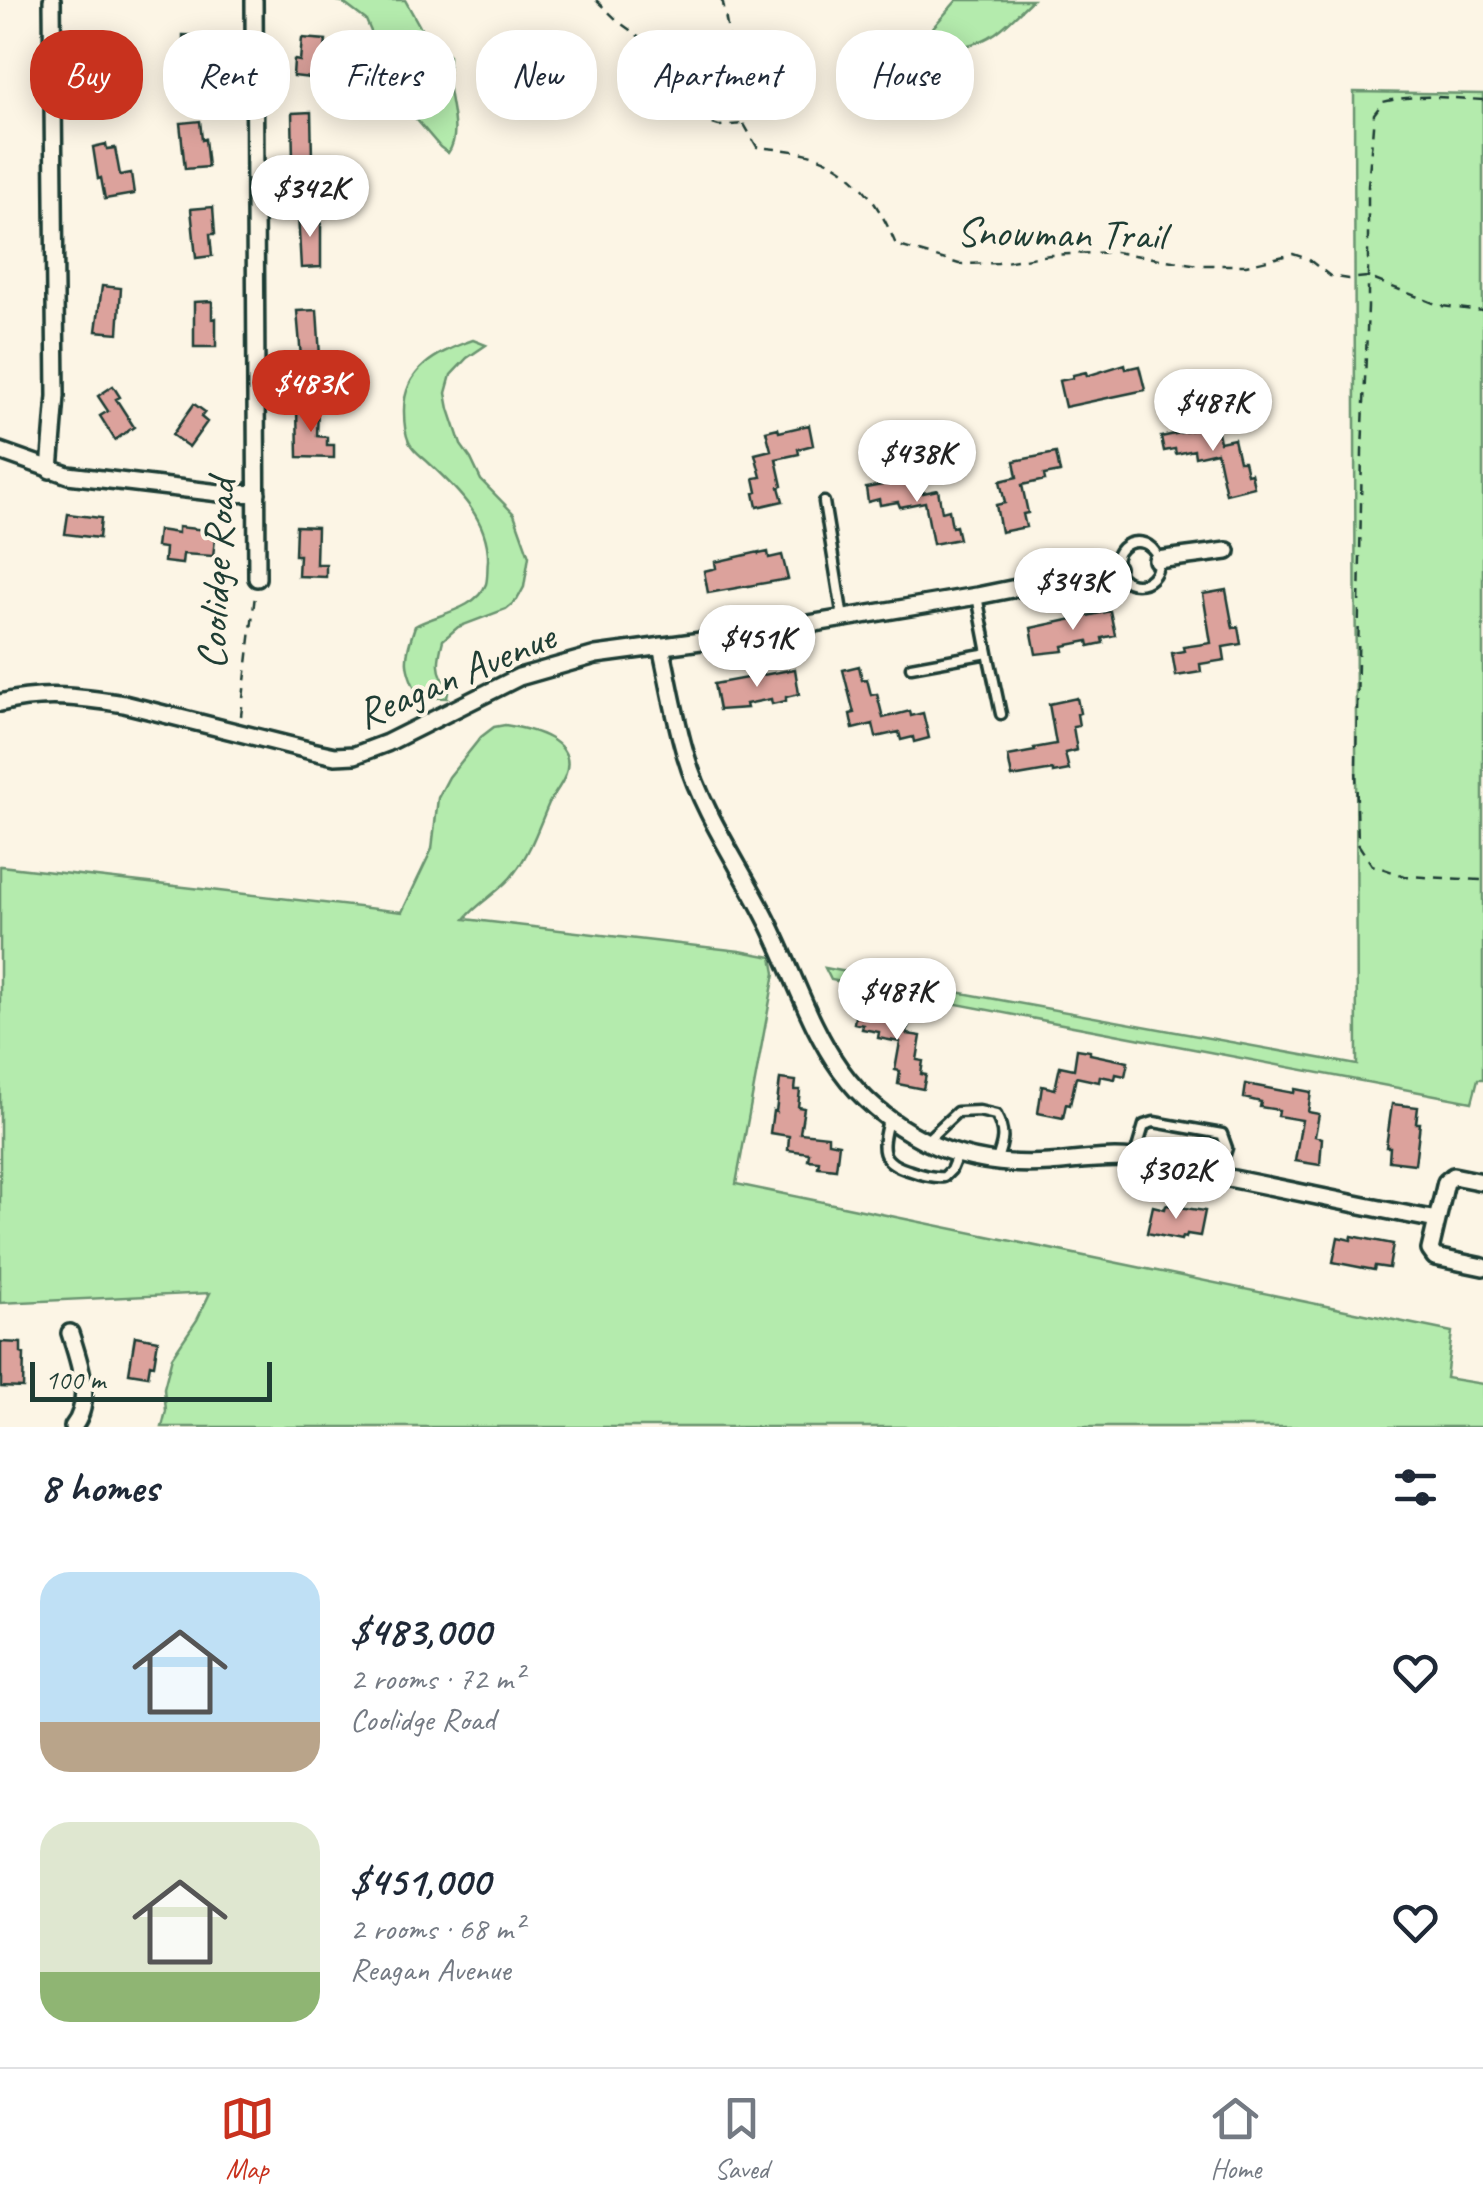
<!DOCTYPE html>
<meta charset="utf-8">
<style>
body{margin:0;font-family:Caveat,sans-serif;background:#f6f6f7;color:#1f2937;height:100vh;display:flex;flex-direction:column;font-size:38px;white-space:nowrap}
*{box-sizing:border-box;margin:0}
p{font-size:32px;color:#747a83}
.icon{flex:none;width:55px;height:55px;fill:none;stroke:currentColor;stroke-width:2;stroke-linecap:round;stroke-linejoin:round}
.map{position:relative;height:1427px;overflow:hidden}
.details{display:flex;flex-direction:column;background:#fff;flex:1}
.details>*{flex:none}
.banner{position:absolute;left:30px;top:30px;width:1425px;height:90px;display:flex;gap:20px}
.scale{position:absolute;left:30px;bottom:25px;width:242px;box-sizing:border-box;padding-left:10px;border:5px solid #1f3d34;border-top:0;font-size:28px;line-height:35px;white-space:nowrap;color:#1f3d34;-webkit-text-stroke:8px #fcf5e5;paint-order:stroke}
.price{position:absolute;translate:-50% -85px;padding:0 22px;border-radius:35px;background:#fff;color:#222;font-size:32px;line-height:65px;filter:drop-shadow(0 2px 5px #0008)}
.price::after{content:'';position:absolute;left:50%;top:60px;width:30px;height:22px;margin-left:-15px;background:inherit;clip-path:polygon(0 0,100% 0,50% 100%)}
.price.on{background:#c8321e;color:#fff}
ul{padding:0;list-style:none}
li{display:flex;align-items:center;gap:30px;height:250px;padding:0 40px}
li span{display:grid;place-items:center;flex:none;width:280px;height:200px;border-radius:30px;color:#555}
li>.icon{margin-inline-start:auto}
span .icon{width:120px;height:120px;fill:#fffc;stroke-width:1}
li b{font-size:42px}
h2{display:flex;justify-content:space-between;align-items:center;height:120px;padding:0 40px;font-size:42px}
.pill{padding:0 35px;border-radius:40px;background:#fff;box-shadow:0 5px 25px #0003;font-size:35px;line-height:90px}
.pill.on{background:#c8321e;color:#fff}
.tab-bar{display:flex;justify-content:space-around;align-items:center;height:140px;border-top:2px solid #e0e1e3;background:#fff;font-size:28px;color:#747a83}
.tab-bar a{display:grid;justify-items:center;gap:5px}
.tab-bar .on{color:#c8321e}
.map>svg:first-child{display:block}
</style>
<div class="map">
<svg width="1483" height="1427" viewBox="0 0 1483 1427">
<rect width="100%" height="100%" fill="#fcf5e5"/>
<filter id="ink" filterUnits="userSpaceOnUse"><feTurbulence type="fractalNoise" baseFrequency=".01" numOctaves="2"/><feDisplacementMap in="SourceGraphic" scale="20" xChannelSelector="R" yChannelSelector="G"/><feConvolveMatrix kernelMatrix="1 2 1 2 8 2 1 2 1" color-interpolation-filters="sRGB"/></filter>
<g filter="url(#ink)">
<path fill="#b4ebad" stroke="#6a9470" stroke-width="2.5" d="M 333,0 L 405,0 L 424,34 L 449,56 C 449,64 448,72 448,80 C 449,103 462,134 448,153 L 440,147 L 411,113 L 396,89 L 366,20 L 342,2 Z
M 957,0 L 1032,0 C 1022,9 1013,19 1002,28 C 980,47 952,50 925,47 L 929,32 Z
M 1354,92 L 1483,94 L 1483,1079 L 1478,1079 L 1472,1102 L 831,980 L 825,968 L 1357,1065 Z
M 473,340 L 486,345 L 467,358 L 451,375 L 446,393 L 449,409 L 461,445 L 471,459 L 481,480 L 514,514 L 529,556 L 524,587 L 517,600 L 506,609 L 458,627 L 443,640 C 438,659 435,672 449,687 L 447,698 L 419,697 C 403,666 404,659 415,626 C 436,614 476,610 486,584 C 488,577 487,567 488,560 C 489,520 458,490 430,464 C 423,457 413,451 409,442 C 405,433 404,421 404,412 C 403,369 438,352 473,340 Z
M 505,725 C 532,729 579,740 565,776 C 561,786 554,794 549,803 C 539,826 531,851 515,872 C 502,891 478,902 465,919 L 740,951 L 772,957 L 775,973 L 736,1184 L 1452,1332 L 1446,1378 L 1483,1384 L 1483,1427 L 162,1427 L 166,1411 L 164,1388 L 172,1357 L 197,1320 L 210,1293 L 0,1303 L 0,866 L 402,912 L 432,849 L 438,798 L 449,777 L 481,737 L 494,727 Z"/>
<path fill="#dca29c" stroke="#1f3d34" stroke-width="2.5" d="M 183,35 L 206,36 L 205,59 L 197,58 L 197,77 L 177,76 L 178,50 L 183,50 Z
M 302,38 L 326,40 L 323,68 L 312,67 L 311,78 L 293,76 L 294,60 L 300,61 Z
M 91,57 L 113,57 L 113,103 L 96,103 L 96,84 L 91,84 Z
M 311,112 L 312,159 L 293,160 L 292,113 Z
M 200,121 L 202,140 L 205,139 L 208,167 L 185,169 L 180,123 Z
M 106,144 L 107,149 L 115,148 L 120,175 L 131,173 L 134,194 L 105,199 L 101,178 L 98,179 L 93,147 Z
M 213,207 L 215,234 L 210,234 L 212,256 L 196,258 L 191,209 Z
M 298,214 L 321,214 L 321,267 L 301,268 Z
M 102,286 L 121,288 L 118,333 L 96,331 Z
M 212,301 L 212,319 L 216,318 L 216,347 L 194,347 L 194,302 Z
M 317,310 L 320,356 L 301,357 L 297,311 Z
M 1125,364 L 1126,369 L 1139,366 L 1145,390 L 1065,407 L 1059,381 L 1073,378 L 1073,375 L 1086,372 L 1087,376 Z
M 113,386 L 120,397 L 116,399 L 134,427 L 115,440 L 100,416 L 108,411 L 98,396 Z
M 194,404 L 205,412 L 201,417 L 207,422 L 189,447 L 172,435 Z
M 297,406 L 318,407 L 317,436 L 327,437 L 327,445 L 334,445 L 334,458 L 298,457 Z
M 1216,422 L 1220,442 L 1234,439 L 1239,461 L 1244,461 L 1247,474 L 1251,473 L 1254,487 L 1226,494 L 1217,452 L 1195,457 L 1194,450 L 1176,454 L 1175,449 L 1164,451 L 1161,437 L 1203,428 L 1202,425 Z
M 809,425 L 813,445 L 798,449 L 799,454 L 776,459 L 782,486 L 779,487 L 783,501 L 757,507 L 754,493 L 757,492 L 754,478 L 761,477 L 755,454 L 771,450 L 766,431 L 778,428 L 779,432 Z
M 1056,453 L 1060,472 L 1044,475 L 1045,480 L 1022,485 L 1028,513 L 1023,514 L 1026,527 L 1001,532 L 996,505 L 1005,503 L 1000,481 L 1017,477 L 1014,461 Z
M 920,474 L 923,493 L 938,490 L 942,512 L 949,510 L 952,527 L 956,526 L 959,539 L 933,544 L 925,502 L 900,507 L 898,502 L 880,505 L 879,499 L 868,502 L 866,488 L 908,480 L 907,477 Z
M 68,514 L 101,518 L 99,538 L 65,534 Z
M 296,526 L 317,527 L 316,564 L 326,564 L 326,577 L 298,576 L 299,555 L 295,555 Z
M 178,527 L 216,531 L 213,556 L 183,554 L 182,564 L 164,562 L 165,548 L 156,547 L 158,530 L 178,533 Z
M 759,552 L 759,554 L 768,552 L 769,558 L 782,555 L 788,579 L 708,593 L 704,571 L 716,568 L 715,562 Z
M 1226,590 L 1233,628 L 1238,627 L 1241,644 L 1223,647 L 1225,660 L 1200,664 L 1201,672 L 1176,676 L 1172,653 L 1184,651 L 1183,647 L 1211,643 L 1203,594 Z
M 1110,611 L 1115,635 L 1102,638 L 1103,643 L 1089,646 L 1088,641 L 1063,646 L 1064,651 L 1036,654 L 1031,628 Z
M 859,666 L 862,680 L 867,679 L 871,695 L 877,694 L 883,718 L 910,711 L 911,716 L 923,713 L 929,738 L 914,742 L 913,737 L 901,740 L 899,732 L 876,737 L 873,724 L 853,729 L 850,714 L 854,713 L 843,670 Z
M 795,669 L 799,694 L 786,697 L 786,701 L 772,704 L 771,699 L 746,704 L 747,708 L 719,710 L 714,684 Z
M 1077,698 L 1080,713 L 1077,714 L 1079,726 L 1073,727 L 1077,750 L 1065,753 L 1069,770 L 1053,773 L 1053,770 L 1012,777 L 1008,756 L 1035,751 L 1034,748 L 1056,744 L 1049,704 Z
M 866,1010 L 896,1015 L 896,1012 L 911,1014 L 907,1034 L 921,1036 L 917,1060 L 923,1061 L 921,1074 L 926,1075 L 923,1089 L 898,1084 L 900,1071 L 895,1070 L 900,1042 L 878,1038 L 879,1032 L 862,1029 L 863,1025 L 854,1023 L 856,1011 L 865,1013 Z
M 1077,1049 L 1090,1051 L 1090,1054 L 1128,1062 L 1125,1076 L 1116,1074 L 1115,1079 L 1100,1076 L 1099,1082 L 1076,1077 L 1070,1105 L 1066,1104 L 1063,1118 L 1038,1113 L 1042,1086 L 1055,1089 L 1060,1066 L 1074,1069 Z
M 780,1079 L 796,1081 L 795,1090 L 800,1090 L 798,1107 L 804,1108 L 800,1133 L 828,1136 L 828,1142 L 839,1144 L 836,1169 L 818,1167 L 819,1161 L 808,1160 L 809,1153 L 788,1150 L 789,1136 L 770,1133 L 773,1111 L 776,1112 Z
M 1246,1084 L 1294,1093 L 1295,1089 L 1311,1092 L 1308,1112 L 1319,1114 L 1315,1136 L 1322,1138 L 1320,1165 L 1295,1161 L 1302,1120 L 1278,1116 L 1279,1110 L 1260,1107 L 1261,1102 L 1244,1098 Z
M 1392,1104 L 1418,1107 L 1416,1123 L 1420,1123 L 1415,1164 L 1389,1161 L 1390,1147 L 1386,1147 Z
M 1166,1205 L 1205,1211 L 1200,1236 L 1187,1234 L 1186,1238 L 1182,1237 L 1181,1240 L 1147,1233 L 1153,1206 L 1165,1209 Z
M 1352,1236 L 1393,1244 L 1389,1268 L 1375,1266 L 1374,1270 L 1333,1262 L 1338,1237 L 1351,1240 Z
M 135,1336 L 158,1340 L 154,1365 L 150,1364 L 148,1376 L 129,1373 Z
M 1,1342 L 21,1343 L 21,1353 L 24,1354 L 23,1388 L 1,1387 Z"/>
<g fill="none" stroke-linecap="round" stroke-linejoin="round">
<g stroke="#1f3d34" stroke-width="15">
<path id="lane" d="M 824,502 L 843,618
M1116 563a21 21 0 1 1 42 0a21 21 0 1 1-42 0Z
M 977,596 L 988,653
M 911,667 L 988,653 L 1001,714
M 888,1120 C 881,1149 878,1162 911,1171 C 922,1175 932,1178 944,1177 L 951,1170 L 958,1153
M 926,1141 L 957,1112 L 979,1111 L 996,1115 C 1006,1133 1003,1143 996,1162
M 1134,1159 L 1144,1125 L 1154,1122 L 1222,1134 L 1227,1148 L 1218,1176"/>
</g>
<g stroke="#1f3d34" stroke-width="22">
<path id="street" d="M 254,0 L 257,578
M 0,451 L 68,475 L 228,494 L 257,493
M 50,470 L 56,396 L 52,0
M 1157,560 L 1227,551
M 661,646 C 669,682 675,720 686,756 C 703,815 743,870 770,926 C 813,1015 826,1091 925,1141 C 963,1160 1007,1166 1050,1163 C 1076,1161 1106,1156 1133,1159 C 1152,1161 1172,1168 1192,1171 C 1274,1186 1355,1205 1437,1220
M 0,703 C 43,692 81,697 124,704 L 312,751 L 335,756 L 355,755 L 387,743 L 519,677 L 596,655 L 731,637 L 977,596 L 1116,568
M 1483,1182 L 1453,1176 L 1446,1182 L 1430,1250 L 1435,1257 L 1483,1267
M 70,1333 C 79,1361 94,1401 73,1427"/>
</g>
<path stroke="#1f3d34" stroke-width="2.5" stroke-dasharray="10 8" stroke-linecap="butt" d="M 596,0 L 619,22 L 659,51 L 674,74 L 676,99 L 691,117 L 719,126 L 742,124
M 721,0 L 723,3 L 744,124 L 757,147 C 775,149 795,150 812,155 C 855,167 881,207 896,245 L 959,264 L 998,263 L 1050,255 L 1115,252 L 1199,265 L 1246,265 L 1293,254 L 1308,259 L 1330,276 L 1349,279 L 1367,277 L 1441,306 L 1483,311
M 1483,100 C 1446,98 1421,93 1383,102 L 1374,114 L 1368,186 L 1368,307 L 1362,452 L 1356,765 L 1358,844 L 1372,865 L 1405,876 L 1483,880
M 241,716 L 255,595"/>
<use href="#lane" stroke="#fcf5e5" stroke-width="8"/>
<use href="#street" stroke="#fcf5e5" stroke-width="15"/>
</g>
</g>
<g text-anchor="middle" stroke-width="8" stroke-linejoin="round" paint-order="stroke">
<g font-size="42" fill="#1f3d34" stroke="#fcf5e5">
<text transform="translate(1061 232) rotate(1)" y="15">Snowman Trail</text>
<text transform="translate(215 574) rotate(-87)" y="15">Coolidge Road</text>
<text transform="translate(455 674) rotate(-23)" y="15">Reagan Avenue</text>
</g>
</g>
</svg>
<div class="scale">100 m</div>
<b class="price" style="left:310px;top:240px">$342K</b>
<b class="price on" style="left:311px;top:435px">$483K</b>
<b class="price" style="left:1213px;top:454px">$487K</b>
<b class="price" style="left:917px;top:505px">$438K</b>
<b class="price" style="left:1073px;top:633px">$343K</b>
<b class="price" style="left:757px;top:690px">$451K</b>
<b class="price" style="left:897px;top:1043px">$487K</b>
<b class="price" style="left:1176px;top:1222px">$302K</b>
<div class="banner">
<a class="pill on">Buy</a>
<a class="pill">Rent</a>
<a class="pill">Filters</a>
<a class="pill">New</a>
<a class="pill">Apartment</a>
<a class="pill">House</a>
</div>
</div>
<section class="details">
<h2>8 homes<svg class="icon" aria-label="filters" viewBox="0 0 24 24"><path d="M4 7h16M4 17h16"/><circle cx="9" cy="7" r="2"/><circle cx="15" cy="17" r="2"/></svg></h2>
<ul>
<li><span style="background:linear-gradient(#bfe0f5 75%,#b9a48a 0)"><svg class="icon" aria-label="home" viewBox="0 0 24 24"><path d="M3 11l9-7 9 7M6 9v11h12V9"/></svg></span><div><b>$483,000</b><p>2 rooms · 72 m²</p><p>Coolidge Road</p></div><svg class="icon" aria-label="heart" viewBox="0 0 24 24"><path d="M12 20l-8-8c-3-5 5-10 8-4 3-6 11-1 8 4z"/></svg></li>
<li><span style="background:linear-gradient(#dfe7d0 75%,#8fb573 0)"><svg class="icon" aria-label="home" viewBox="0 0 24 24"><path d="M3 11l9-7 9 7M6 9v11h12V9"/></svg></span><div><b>$451,000</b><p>2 rooms · 68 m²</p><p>Reagan Avenue</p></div><svg class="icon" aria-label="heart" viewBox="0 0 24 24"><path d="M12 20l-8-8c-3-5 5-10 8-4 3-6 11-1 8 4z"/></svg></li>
</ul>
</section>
<nav class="tab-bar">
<a class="on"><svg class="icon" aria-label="map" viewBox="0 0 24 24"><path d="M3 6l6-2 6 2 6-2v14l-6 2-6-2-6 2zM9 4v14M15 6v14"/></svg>Map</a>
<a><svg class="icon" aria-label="saved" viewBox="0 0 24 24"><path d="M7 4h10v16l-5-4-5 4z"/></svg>Saved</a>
<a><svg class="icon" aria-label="home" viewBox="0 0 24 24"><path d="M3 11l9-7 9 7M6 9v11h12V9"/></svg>Home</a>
</nav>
